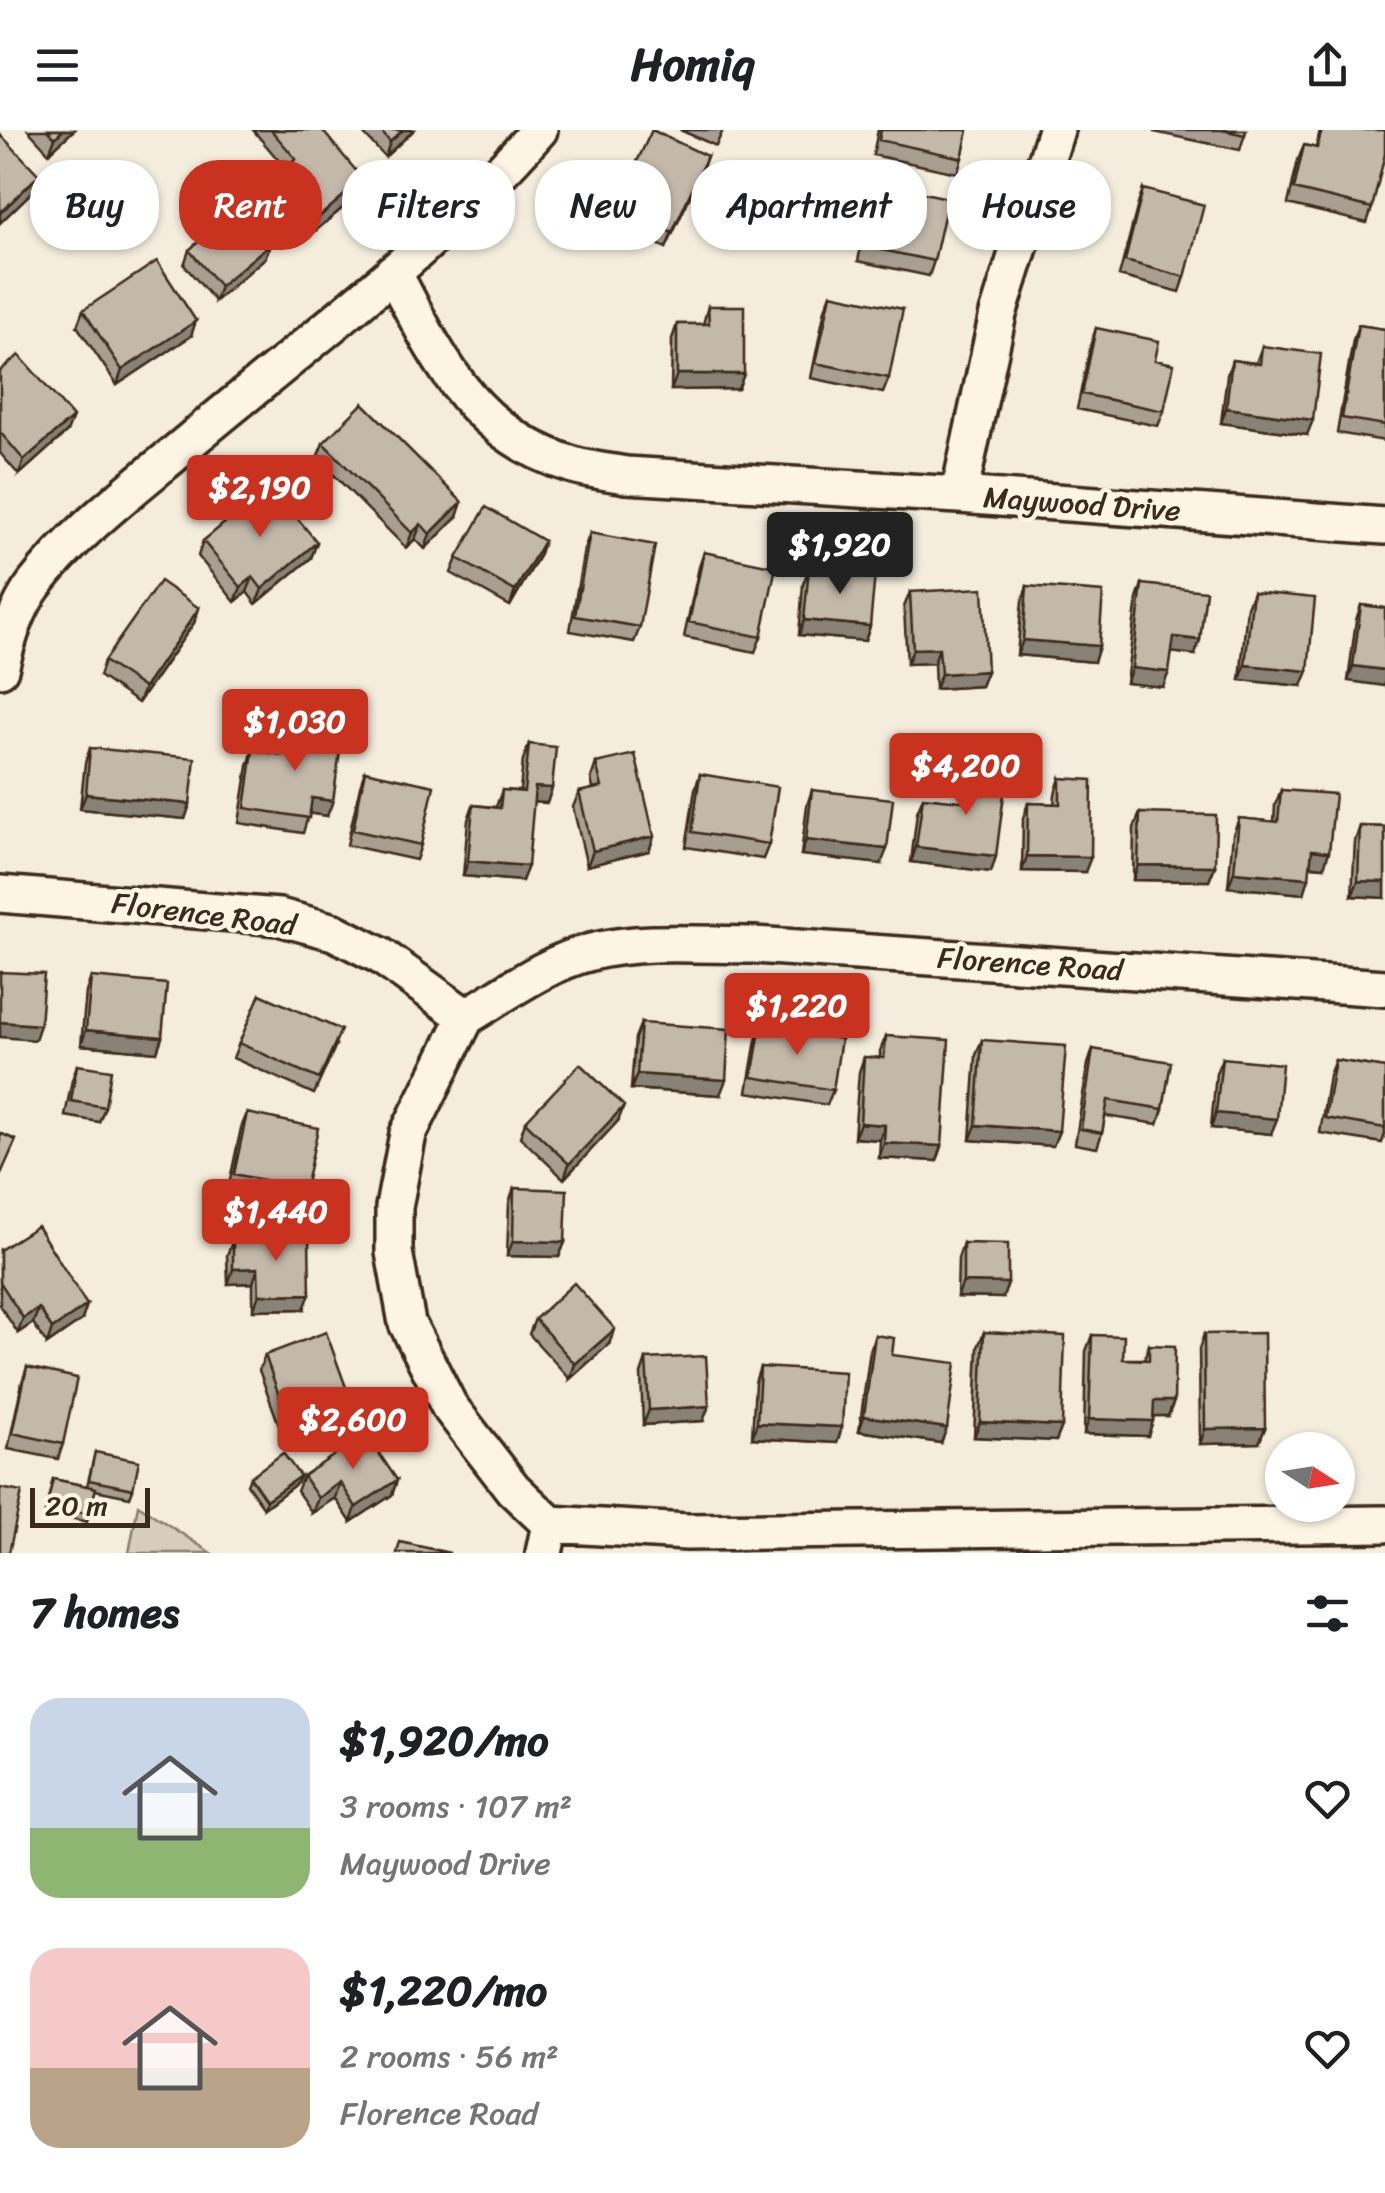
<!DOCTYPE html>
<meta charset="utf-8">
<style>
body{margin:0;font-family:Sriracha,sans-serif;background:#f2f2f2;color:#202124;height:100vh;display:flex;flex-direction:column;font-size:38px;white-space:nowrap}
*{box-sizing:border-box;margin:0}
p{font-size:32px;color:#757577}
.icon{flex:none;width:55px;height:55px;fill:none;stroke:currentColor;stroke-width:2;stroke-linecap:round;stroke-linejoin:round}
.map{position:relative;height:1423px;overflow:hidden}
.side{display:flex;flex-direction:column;background:#fff;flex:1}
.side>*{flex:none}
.top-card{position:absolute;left:30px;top:30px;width:1325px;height:90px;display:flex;gap:20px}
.needle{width:65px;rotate:102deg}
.tools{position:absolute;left:1265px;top:1302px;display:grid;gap:20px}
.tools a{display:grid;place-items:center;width:90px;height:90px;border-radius:50%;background:#fff;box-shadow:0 2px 8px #0004;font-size:50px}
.scale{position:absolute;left:30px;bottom:25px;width:120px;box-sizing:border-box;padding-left:10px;border:5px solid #3b2a1e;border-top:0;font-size:28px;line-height:35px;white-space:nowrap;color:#3b2a1e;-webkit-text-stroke:8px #fcf5e5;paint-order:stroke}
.price{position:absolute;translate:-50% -85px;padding:0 22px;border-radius:10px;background:#c8321e;color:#fff;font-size:32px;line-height:65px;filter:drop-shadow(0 2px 5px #0008)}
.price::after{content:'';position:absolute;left:50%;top:60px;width:30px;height:22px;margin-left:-15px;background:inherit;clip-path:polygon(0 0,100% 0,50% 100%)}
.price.on{background:#222;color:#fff}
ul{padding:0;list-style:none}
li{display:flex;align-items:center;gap:30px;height:250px;padding:0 30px}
li span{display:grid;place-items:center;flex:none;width:280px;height:200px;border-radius:30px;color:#555}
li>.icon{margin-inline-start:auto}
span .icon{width:120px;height:120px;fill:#fffc;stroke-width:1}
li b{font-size:42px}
h2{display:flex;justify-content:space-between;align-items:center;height:120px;padding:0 30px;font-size:42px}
.tag{padding:0 35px;border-radius:40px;background:#fff;box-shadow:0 2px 8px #0004;font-size:35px;line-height:90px}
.tag.on{background:#c8321e;color:#fff}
header{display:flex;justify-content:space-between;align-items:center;height:130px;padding:0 30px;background:#fff;font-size:45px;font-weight:700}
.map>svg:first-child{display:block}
</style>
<header><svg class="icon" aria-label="menu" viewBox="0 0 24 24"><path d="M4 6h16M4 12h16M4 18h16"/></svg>Homiq<svg class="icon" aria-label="share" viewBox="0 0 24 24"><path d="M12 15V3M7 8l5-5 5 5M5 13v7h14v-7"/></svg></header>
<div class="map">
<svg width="1385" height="1423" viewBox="0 0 1385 1423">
<rect width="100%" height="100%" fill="#f4eddd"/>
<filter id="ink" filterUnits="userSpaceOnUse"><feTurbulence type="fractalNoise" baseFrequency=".01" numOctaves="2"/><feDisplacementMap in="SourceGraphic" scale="20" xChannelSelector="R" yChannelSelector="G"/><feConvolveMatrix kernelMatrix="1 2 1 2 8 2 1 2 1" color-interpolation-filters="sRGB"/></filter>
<g filter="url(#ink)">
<path fill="#d6cdbd" stroke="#887c6e" stroke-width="2.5" d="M 138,1375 L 211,1423 L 129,1423 Z"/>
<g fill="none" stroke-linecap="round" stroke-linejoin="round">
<g stroke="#3b2a1e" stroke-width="42">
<path id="street" d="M 393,142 C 438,228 471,304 573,335 C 590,340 609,342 626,345 L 959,365 L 1385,396
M 959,365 L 998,184 L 1056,0
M 0,539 C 7,511 16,479 34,455 C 79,397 142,352 197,305 C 314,208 439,114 539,0
M 0,764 L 279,787 L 334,802 L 381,826 L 466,887
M 466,887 C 505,864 546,833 591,822 C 643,809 701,815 754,815 L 1385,858
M 466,887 L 408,1004 L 394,1077 L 394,1122 L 407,1193 L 449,1276 L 513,1359 L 550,1394 L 544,1423
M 550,1394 L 687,1402 L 1385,1394"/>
</g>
<use href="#street" stroke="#fcf5e5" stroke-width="35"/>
</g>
<path fill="#a89f92" stroke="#3b2a1e" stroke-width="2.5" d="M 28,0 L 74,0 L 49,23 Z
M 253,0 L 322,0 L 358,65 L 307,108 L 269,62 L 274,47 L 285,38 Z
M 360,0 L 414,0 L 385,27 Z
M 680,0 L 723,0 L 716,16 Z
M 878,0 L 968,0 L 962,28 L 957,43 L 873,25 Z
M 1154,0 L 1246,0 L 1240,20 L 1154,2 Z
M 1320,0 L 1385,0 L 1372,78 L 1367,93 L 1288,74 L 1298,30 L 1304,15 L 1316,18 Z
M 707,26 L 666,118 L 611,91 L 616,76 Z
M 876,53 L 934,131 L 929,146 L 858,131 L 871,68 Z
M 1143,59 L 1185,147 L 1180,162 L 1119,146 L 1138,74 Z
M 189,120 L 265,128 L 215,171 L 184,135 Z
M 831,164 L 889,248 L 883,263 L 811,248 L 825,179 Z
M 708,176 L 744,244 L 738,259 L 671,260 L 672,209 L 677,194 L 703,194 Z
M 83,180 L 191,206 L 117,255 L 77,196 Z
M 1358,195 L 1385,199 L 1385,311 L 1337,303 L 1353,210 Z
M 1096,198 L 1155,230 L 1164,281 L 1158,296 L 1077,279 L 1091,213 Z
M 1262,216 L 1307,305 L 1221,293 L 1227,245 L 1232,230 L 1256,233 Z
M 0,241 L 67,302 L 19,345 L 0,323 Z
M 323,313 L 457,387 L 425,419 L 415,409 L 406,418 L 317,328 Z
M 590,403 L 640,497 L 634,512 L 570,501 L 584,419 Z
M 203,411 L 317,412 L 311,428 L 256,474 L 247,462 L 235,472 L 198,426 Z
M 544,411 L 539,426 L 510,476 L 451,443 L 457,428 Z
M 704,422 L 761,507 L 755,522 L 684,507 L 699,437 Z
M 809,438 L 870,496 L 865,511 L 799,505 L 803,454 Z
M 1142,454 L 1195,525 L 1172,522 L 1163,557 L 1126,553 L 1137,469 Z
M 1027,456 L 1099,516 L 1094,532 L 1017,525 L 1022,471 Z
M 910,462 L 987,541 L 981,556 L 935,559 L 934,533 L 907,534 L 904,477 Z
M 1253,462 L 1302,556 L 1240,550 L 1247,477 Z
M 1361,475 L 1385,478 L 1348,551 L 1356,490 Z
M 199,478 L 194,493 L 138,573 L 99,546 L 104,531 Z
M 286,598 L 327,686 L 309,683 L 303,703 L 239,693 L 248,636 L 253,620 L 279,624 L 280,614 Z
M 529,614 L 552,658 L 547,673 L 533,672 L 522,751 L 463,746 L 468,690 L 473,675 L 496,677 L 502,660 L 520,661 L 523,630 Z
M 90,618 L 190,674 L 185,689 L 80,679 L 85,633 Z
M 596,633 L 654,706 L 649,721 L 587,736 L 573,677 L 579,662 L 593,659 L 591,648 Z
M 974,637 L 996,726 L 991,742 L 911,732 L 917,682 L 923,667 L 966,672 L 969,652 Z
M 365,641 L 421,715 L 416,730 L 347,715 L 360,656 Z
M 700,644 L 769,714 L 763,729 L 686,717 L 695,659 Z
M 1060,648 L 1085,742 L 1022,741 L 1023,688 L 1028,673 L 1054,674 L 1055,664 Z
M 812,660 L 881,734 L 801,725 L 807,675 Z
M 1281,660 L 1324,737 L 1310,736 L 1304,764 L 1228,757 L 1233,704 L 1239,688 L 1274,692 L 1275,675 Z
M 1140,683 L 1215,736 L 1209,751 L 1133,750 L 1134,698 Z
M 1360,696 L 1385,697 L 1385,768 L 1352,766 L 1355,711 Z
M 91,847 L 162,907 L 157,922 L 81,915 L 86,862 Z
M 641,893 L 720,965 L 631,959 L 635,908 Z
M 761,895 L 833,960 L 827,975 L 747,962 L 756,910 Z
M 886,906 L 942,1016 L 937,1031 L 879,1028 L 880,1010 L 854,1008 L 859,942 L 864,927 L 880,928 L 880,921 Z
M 982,910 L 1059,1001 L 1053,1016 L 970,1010 L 976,925 Z
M 239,913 L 336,915 L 314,964 L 233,928 Z
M 1093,919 L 1163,979 L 1158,994 L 1105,986 L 1102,1003 L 1097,1018 L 1075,1014 L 1088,934 Z
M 1222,928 L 1271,1004 L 1211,998 L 1216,943 Z
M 1335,930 L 1385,938 L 1385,1004 L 1382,1013 L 1320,1003 L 1329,945 Z
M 77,935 L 105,977 L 99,992 L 65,986 L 72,950 Z
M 247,983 L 305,1059 L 299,1074 L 228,1059 L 241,998 Z
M 618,991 L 564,1049 L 520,1007 L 525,992 Z
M 514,1058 L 565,1112 L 559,1127 L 507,1126 L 509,1073 Z
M 233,1110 L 304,1179 L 253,1180 L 253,1153 L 228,1154 L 227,1125 Z
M 963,1113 L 1003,1168 L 957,1167 L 958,1128 Z
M 0,1120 L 82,1190 L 47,1214 L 33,1193 L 18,1203 L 0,1176 Z
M 535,1189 L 609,1214 L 570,1249 L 529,1204 Z
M 984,1202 L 1062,1296 L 1056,1311 L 974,1307 L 978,1217 Z
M 1204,1204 L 1265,1298 L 1259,1313 L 1200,1314 L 1199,1219 Z
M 875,1205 L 892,1225 L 941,1313 L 859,1301 L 870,1220 Z
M 1092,1205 L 1123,1229 L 1144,1229 L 1149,1215 L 1174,1271 L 1168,1286 L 1154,1286 L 1148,1306 L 1084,1304 L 1086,1221 Z
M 265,1225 L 347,1260 L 342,1275 L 280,1298 L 259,1240 Z
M 646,1229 L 703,1291 L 643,1295 L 641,1244 Z
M 27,1237 L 63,1314 L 58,1329 L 8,1319 L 22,1252 Z
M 760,1237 L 842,1297 L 837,1313 L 752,1308 L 755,1252 Z
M 95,1322 L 133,1359 L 130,1367 L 95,1360 L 87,1392 L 45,1382 L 53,1349 L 87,1356 Z
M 300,1346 L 297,1353 L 264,1378 L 247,1354 L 250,1347 Z
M 303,1346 L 397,1350 L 392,1365 L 351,1392 L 335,1368 L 312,1383 L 297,1361 Z"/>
<path fill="#888277" stroke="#3b2a1e" stroke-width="2.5" d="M 63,0 L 74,0 L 49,23 L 55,8 Z
M 403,0 L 414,0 L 385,27 L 390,12 Z
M 707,26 L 702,41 L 666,118 L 672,103 Z
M 39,45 L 34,60 L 0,93 L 0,83 Z
M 363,49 L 358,65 L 307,108 L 312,93 Z
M 271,113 L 265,128 L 215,171 L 220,156 Z
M 196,191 L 191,206 L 117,255 L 122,240 Z
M 677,244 L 744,244 L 738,259 L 671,260 Z
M 1226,278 L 1313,290 L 1307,305 L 1221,293 Z
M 73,287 L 67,302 L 19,345 L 24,330 Z
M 462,372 L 457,387 L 425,419 L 430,404 Z
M 421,394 L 415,409 L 406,418 L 412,403 Z
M 544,411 L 539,426 L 510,476 L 515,461 Z
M 317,412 L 311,428 L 256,474 L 262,459 Z
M 253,447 L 247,462 L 235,472 L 241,457 Z
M 199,478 L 194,493 L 138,573 L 144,558 Z
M 804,490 L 870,496 L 865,511 L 799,505 Z
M 1174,507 L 1200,510 L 1195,525 L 1168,522 Z
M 1023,510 L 1099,516 L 1094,532 L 1017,525 Z
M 939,518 L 934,533 L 907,534 L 913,519 Z
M 1245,535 L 1308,541 L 1302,556 L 1240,550 Z
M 1353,536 L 1385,540 L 1385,556 L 1348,551 Z
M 1132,538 L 1169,542 L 1163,557 L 1126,553 Z
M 987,541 L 981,556 L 935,559 L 941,544 Z
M 535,657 L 552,658 L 547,673 L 529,672 Z
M 86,664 L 190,674 L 185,689 L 80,679 Z
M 312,668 L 333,671 L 327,686 L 306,683 Z
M 654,706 L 649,721 L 587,736 L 593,721 Z
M 806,710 L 887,719 L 881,734 L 801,725 Z
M 916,717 L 996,726 L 991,742 L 911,732 Z
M 1312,720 L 1329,722 L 1324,737 L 1306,735 Z
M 1027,726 L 1091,727 L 1085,742 L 1022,741 Z
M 468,731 L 528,736 L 522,751 L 463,746 Z
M 1138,735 L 1215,736 L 1209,751 L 1133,750 Z
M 1234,742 L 1309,748 L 1304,764 L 1228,757 Z
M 1358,751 L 1385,752 L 1385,768 L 1352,766 Z
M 0,892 L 40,895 L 35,910 L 0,907 Z
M 86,900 L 162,907 L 157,922 L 81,915 Z
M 637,944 L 726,950 L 720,965 L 631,959 Z
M 624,976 L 618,991 L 564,1049 L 569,1034 Z
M 1216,983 L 1277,989 L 1271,1004 L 1211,998 Z
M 860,993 L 885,995 L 880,1010 L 854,1008 Z
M 976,995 L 1059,1001 L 1053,1016 L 970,1010 Z
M 884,1013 L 942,1016 L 937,1031 L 879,1028 Z
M 513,1111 L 565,1112 L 559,1127 L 507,1126 Z
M 258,1138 L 253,1153 L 228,1154 L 233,1139 Z
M 963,1152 L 1008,1153 L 1003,1168 L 957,1167 Z
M 310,1164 L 304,1179 L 253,1180 L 259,1165 Z
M 87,1175 L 82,1190 L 47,1214 L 52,1199 Z
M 39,1178 L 33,1193 L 18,1203 L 23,1188 Z
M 615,1199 L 609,1214 L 570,1249 L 575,1234 Z
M 347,1260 L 342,1275 L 280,1298 L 285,1283 Z
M 1154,1271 L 1174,1271 L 1168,1286 L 1149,1286 Z
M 709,1276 L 703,1291 L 643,1295 L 649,1280 Z
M 864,1286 L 947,1298 L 941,1313 L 859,1301 Z
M 1089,1289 L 1153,1291 L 1148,1306 L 1084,1304 Z
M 980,1292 L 1062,1296 L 1056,1311 L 974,1307 Z
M 757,1293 L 842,1297 L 837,1313 L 752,1308 Z
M 1265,1298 L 1259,1313 L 1200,1314 L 1205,1299 Z
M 300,1346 L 297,1353 L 264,1378 L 266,1370 Z
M 397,1350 L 392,1365 L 351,1392 L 356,1377 Z
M 340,1352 L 335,1368 L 312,1383 L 318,1368 Z"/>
<path fill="#c3b9aa" stroke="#3b2a1e" stroke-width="2.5" d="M 47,0 L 63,0 L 55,8 Z
M 271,0 L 322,0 L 363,49 L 312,93 L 274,47 L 296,29 Z
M 380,0 L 403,0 L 390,12 Z
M 652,0 L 707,26 L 672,103 L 616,76 Z
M 881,0 L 968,0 L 962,28 L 879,10 Z
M 1222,0 L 1246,0 L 1245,5 Z
M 1322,0 L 1385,0 L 1385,24 L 1372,78 L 1294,59 L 1304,15 L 1317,18 Z
M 0,4 L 39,45 L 0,83 Z
M 876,53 L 948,68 L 934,131 L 863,116 Z
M 1143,59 L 1204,75 L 1185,147 L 1125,131 Z
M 239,77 L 271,113 L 220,156 L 189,120 Z
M 157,131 L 196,191 L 122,240 L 83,180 Z
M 831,164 L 903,179 L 889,248 L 816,233 Z
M 708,176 L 744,176 L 744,244 L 677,244 L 677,194 L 709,194 Z
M 1358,195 L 1385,199 L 1385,295 L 1342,288 Z
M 1096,198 L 1159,211 L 1155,230 L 1174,234 L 1164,281 L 1082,264 Z
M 1262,216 L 1321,224 L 1313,290 L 1226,278 L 1232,230 L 1260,234 Z
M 19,225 L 73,287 L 24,330 L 0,302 L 0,241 Z
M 363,273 L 462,372 L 430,404 L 421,394 L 412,403 L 323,313 Z
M 270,355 L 317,412 L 262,459 L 253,447 L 241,457 L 203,411 Z
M 486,377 L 544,411 L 515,461 L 457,428 Z
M 590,403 L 655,415 L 640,497 L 575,486 Z
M 704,422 L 776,437 L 761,507 L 689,492 Z
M 809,438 L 875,444 L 870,496 L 804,490 Z
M 160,451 L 199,478 L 144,558 L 104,531 Z
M 1142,454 L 1206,461 L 1200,510 L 1174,507 L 1169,542 L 1132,538 Z
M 1027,456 L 1103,462 L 1099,516 L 1023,510 Z
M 983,458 L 987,541 L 941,544 L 939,518 L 913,519 L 910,462 Z
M 1253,462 L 1315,468 L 1308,541 L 1245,535 Z
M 1361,475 L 1385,478 L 1385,540 L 1353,536 Z
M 286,598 L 342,607 L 333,671 L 312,668 L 309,688 L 245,678 L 253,620 L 282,625 Z
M 529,614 L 556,617 L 552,658 L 535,657 L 528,736 L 468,731 L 473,675 L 500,678 L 502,660 L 524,662 Z
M 90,618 L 195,628 L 190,674 L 86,664 Z
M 635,624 L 654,706 L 593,721 L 579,662 L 602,657 L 596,633 Z
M 974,637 L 1007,641 L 996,726 L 916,717 L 923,667 L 970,672 Z
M 365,641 L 434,656 L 421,715 L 353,700 Z
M 700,644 L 778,657 L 769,714 L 692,702 Z
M 1060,648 L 1092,650 L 1091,727 L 1027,726 L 1028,673 L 1060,674 Z
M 812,660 L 893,669 L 887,719 L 806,710 Z
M 1281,660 L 1335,664 L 1329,722 L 1312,720 L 1309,748 L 1234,742 L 1239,688 L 1278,692 Z
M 1140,683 L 1216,685 L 1215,736 L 1138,735 Z
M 1360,696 L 1385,697 L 1385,752 L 1358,751 Z
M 0,842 L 44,844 L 40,895 L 0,892 Z
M 91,847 L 167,854 L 162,907 L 86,900 Z
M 260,864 L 341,900 L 319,949 L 239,913 Z
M 641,893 L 729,899 L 726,950 L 637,944 Z
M 761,895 L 841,909 L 833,960 L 752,947 Z
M 886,906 L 949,910 L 942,1016 L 884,1013 L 885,995 L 860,993 L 864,927 L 884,928 Z
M 982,910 L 1066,916 L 1059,1001 L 976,995 Z
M 1093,919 L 1171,932 L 1163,979 L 1108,970 L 1102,1003 L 1081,999 Z
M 1222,928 L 1282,934 L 1277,989 L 1216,983 Z
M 1335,930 L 1385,938 L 1385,998 L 1325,988 Z
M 580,934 L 624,976 L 569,1034 L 525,992 Z
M 77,935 L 111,940 L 105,977 L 71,971 Z
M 247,983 L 318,998 L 305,1059 L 234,1044 Z
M 0,1003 L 16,1010 L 0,1046 Z
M 514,1058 L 567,1060 L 565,1112 L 513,1111 Z
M 37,1096 L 87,1175 L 52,1199 L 39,1178 L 23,1188 L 0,1152 L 0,1120 Z
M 309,1108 L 310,1164 L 259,1165 L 258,1138 L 233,1139 L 233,1110 Z
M 963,1113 L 1008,1114 L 1008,1153 L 963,1152 Z
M 574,1153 L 615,1199 L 575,1234 L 535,1189 Z
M 326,1202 L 347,1260 L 285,1283 L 265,1225 Z
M 984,1202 L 1065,1206 L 1062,1296 L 980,1292 Z
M 1264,1203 L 1265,1298 L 1205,1299 L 1204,1204 Z
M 875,1205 L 894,1208 L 892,1225 L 956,1233 L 947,1298 L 864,1286 Z
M 1092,1205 L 1124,1206 L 1123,1229 L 1149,1230 L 1149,1215 L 1175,1216 L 1174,1271 L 1154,1271 L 1153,1291 L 1089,1289 Z
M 706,1226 L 709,1276 L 649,1280 L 646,1229 Z
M 27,1237 L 77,1248 L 63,1314 L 13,1303 Z
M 760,1237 L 845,1242 L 842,1297 L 757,1293 Z
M 366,1304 L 397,1350 L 356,1377 L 340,1352 L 318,1368 L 303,1346 Z
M 95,1322 L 139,1331 L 133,1359 L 89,1350 Z
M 283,1323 L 300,1346 L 266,1370 L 250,1347 Z
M 53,1349 L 96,1358 L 89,1384 L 47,1375 Z
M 0,1358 L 22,1362 L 9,1423 L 0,1423 Z
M 400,1412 L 450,1423 L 397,1423 Z"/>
</g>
<g text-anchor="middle" stroke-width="9" stroke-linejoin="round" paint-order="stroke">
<g font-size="30" fill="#3b2a1e" stroke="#fcf5e5">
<text transform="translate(1082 374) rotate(4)" y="10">Maywood Drive</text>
<text transform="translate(204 784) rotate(7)" y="10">Florence Road</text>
<text transform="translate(1030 834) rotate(4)" y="10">Florence Road</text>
</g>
</g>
</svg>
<div class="tools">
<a><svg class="needle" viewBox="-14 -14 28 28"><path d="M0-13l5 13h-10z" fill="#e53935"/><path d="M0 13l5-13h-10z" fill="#757577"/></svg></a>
</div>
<div class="scale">20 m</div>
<b class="price" style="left:260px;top:410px">$2,190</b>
<b class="price on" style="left:840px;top:467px">$1,920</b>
<b class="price" style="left:295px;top:644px">$1,030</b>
<b class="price" style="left:966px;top:688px">$4,200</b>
<b class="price" style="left:797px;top:928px">$1,220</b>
<b class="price" style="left:276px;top:1134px">$1,440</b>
<b class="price" style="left:353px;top:1342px">$2,600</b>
<div class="top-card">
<a class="tag">Buy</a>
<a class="tag on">Rent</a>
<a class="tag">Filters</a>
<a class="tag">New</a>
<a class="tag">Apartment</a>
<a class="tag">House</a>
</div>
</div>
<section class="side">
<h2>7 homes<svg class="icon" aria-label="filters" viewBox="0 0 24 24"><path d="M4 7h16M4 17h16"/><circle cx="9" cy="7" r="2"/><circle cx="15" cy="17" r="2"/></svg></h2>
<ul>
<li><span style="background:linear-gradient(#c9d6e8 65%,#8fb573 0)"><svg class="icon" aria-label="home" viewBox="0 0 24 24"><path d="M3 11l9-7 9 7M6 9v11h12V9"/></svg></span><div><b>$1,920/mo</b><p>3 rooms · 107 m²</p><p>Maywood Drive</p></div><svg class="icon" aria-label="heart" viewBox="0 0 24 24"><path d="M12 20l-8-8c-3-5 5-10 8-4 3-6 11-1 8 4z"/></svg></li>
<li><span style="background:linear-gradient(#f6c9c9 60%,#b9a48a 0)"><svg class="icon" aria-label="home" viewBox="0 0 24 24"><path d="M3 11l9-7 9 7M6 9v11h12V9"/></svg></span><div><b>$1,220/mo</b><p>2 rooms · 56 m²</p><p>Florence Road</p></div><svg class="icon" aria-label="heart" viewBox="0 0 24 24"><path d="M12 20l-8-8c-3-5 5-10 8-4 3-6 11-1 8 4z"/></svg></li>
</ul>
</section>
